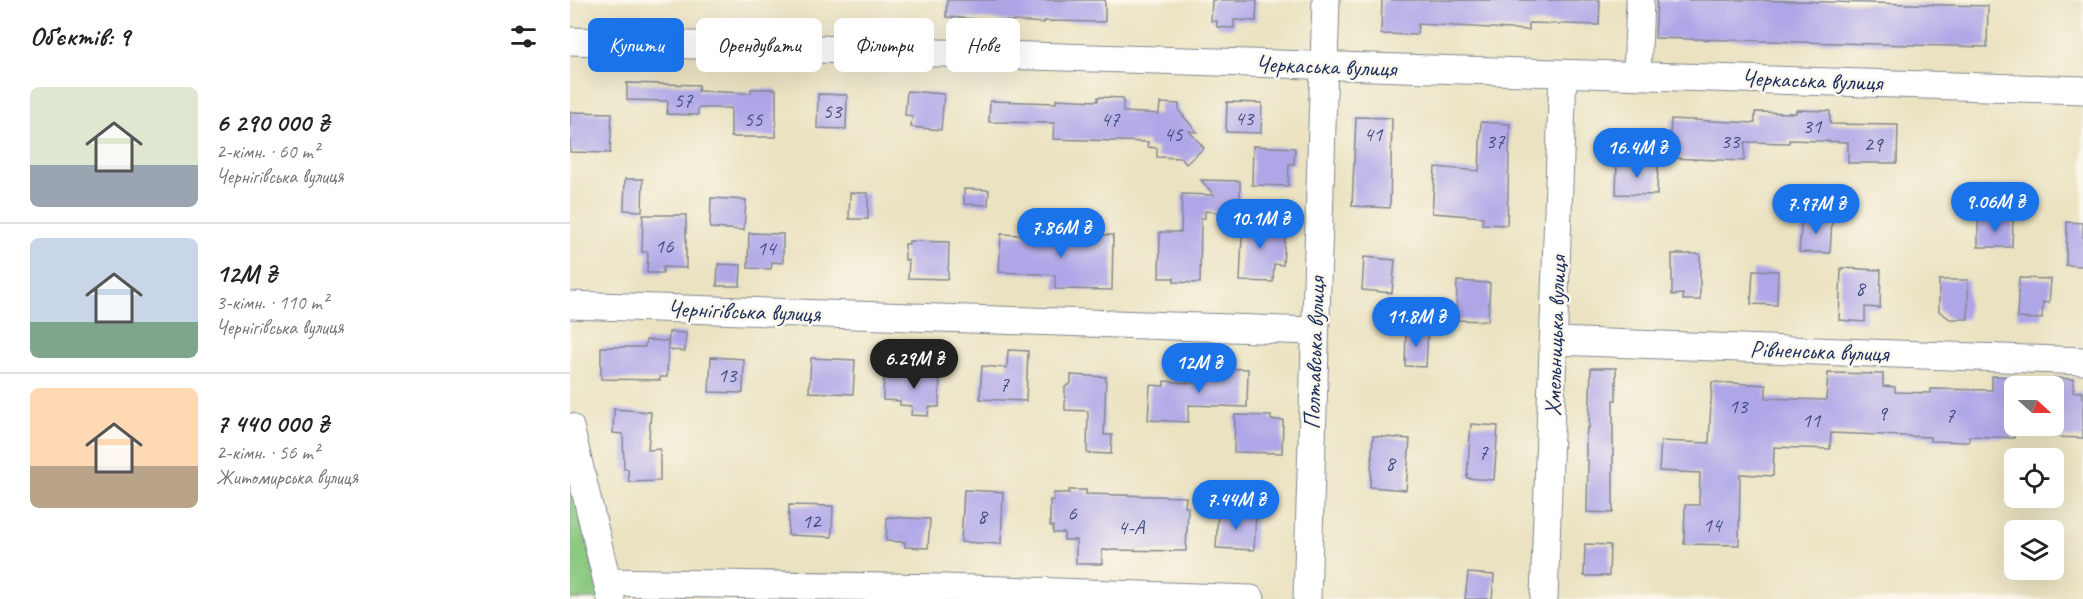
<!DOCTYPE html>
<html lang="uk">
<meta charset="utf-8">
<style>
body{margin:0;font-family:Caveat,sans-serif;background:#f2f2f2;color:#222;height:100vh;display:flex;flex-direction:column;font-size:22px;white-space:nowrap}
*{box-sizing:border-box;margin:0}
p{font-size:20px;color:#767676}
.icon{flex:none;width:33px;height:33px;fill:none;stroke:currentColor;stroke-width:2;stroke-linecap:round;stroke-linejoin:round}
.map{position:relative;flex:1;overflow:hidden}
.details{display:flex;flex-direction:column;background:#fff;width:570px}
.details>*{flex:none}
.top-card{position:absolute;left:18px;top:18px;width:570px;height:54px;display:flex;gap:12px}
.needle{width:39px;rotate:111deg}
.fabs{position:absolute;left:1434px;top:376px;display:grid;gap:12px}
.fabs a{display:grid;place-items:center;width:60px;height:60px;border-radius:9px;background:#fff;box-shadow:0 6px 24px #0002;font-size:30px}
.price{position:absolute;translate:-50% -51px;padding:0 14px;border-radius:21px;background:#1a73e8;color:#fff;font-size:20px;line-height:39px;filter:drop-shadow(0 2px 3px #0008)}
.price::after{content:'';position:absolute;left:50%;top:36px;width:18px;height:14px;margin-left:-9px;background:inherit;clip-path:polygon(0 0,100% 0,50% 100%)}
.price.selected{background:#222;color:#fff}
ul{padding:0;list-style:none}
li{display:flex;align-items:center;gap:18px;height:150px;padding:0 30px}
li+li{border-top:2px solid #e0e0e0}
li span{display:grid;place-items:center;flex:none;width:168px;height:120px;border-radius:9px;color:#555}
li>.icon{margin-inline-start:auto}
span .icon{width:72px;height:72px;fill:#fffc;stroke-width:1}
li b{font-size:26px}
h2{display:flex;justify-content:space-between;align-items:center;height:72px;padding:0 30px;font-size:26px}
.pill{padding:0 21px;border-radius:9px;background:#fff;box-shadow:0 6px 24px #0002;font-size:21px;line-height:54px}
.pill.selected{background:#1a73e8;color:#fff}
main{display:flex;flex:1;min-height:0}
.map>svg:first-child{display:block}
</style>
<main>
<section class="details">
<h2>Об’єктів: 9<svg class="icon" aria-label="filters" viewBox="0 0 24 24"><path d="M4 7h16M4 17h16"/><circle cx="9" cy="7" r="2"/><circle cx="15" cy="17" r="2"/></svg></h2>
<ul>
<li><span style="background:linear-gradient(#dfe7d0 65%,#9aa5b1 0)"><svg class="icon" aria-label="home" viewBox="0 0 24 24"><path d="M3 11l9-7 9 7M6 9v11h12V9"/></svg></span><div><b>6 290 000 ₴</b><p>2-кімн. · 60 m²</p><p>Чернігівська вулиця</p></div></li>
<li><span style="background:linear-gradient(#c9d6e8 70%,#7fa58c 0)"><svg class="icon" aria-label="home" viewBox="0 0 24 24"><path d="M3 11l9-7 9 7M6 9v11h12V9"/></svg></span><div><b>12M ₴</b><p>3-кімн. · 110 m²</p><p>Чернігівська вулиця</p></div></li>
<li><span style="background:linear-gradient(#ffd9b3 65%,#b9a48a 0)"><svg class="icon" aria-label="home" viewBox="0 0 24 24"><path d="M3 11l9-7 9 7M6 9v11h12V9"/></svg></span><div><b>7 440 000 ₴</b><p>2-кімн. · 56 m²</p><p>Житомирська вулиця</p></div></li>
</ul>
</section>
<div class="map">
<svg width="1513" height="599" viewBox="0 0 1513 599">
<rect width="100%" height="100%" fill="#fbf7ec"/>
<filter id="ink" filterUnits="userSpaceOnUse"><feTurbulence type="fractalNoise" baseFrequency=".0167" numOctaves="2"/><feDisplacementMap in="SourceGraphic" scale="12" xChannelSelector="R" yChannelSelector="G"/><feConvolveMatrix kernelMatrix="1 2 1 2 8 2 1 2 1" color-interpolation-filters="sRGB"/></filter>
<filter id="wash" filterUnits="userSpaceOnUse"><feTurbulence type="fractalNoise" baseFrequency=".008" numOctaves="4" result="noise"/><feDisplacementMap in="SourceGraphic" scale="24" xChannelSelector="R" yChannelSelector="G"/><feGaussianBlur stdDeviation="1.35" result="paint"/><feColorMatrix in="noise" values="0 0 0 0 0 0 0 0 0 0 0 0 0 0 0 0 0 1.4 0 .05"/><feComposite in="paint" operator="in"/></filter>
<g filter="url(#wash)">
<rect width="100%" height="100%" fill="#eae2c0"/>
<path fill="#8ac980" stroke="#527c6f" stroke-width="1.5" d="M 0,471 L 31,599 L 0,599 Z"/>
<g id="blocks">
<path fill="#afa6e7" d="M 377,0 L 535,0 L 535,22 L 474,21 L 474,23 L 376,17 Z
M 642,0 L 687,0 L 686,21 L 664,20 L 664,28 L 647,27 L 647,21 L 641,21 Z
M 812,0 L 1030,0 L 1029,25 L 959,23 L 959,30 L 848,24 L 847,35 L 811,34 Z
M 1087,0 L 1176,0 L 1418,6 L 1417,47 L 1085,38 Z
M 57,83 L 129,85 L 128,91 L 181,93 L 181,89 L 206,89 L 206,137 L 161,137 L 161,108 L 128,108 L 128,115 L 97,114 L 98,101 L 57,100 Z
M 337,91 L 374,94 L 371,130 L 341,127 L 342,116 L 335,115 Z
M 248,94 L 277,95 L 276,129 L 247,128 Z
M 528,97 L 553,98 L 553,112 L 589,114 L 590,103 L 609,104 L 609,111 L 627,132 L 619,131 L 634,148 L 616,164 L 611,158 L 587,157 L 587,148 L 577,147 L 578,142 L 483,139 L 484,123 L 419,122 L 420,101 L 486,103 L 486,99 L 528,101 Z
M 657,102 L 692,103 L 691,133 L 656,132 Z
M 1226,110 L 1260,111 L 1260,124 L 1328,125 L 1327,163 L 1278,163 L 1278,142 L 1219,140 L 1219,143 L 1175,142 L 1174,161 L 1099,158 L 1101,119 L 1185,123 L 1185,112 L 1226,113 Z
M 0,112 L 42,113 L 40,153 L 0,152 Z
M 786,117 L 822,118 L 820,208 L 782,206 Z
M 911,122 L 940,124 L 937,225 L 912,224 L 913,217 L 862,213 L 865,167 L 909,171 Z
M 683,146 L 725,148 L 724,164 L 719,164 L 718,186 L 682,185 Z
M 1047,162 L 1088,163 L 1087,195 L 1046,194 Z
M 55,179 L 73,179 L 72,211 L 54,210 Z
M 631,180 L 670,181 L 670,214 L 635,211 L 635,218 L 631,218 L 630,283 L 604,282 L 604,278 L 589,278 L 590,232 L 611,232 L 612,194 L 644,195 Z
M 394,189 L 419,190 L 418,205 L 394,204 Z
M 280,193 L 298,193 L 298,219 L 279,219 Z
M 141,198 L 176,200 L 174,230 L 140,228 Z
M 73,215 L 116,215 L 116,268 L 93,267 L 93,273 L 77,273 L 78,252 L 72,252 Z
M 673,217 L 706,219 L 705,236 L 715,237 L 713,265 L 704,264 L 703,282 L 670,281 Z
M 1232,217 L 1262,219 L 1260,253 L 1229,252 Z
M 1408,219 L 1443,220 L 1442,247 L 1408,247 Z
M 1497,222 L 1513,223 L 1513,266 L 1496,265 Z
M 179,233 L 213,234 L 213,263 L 202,262 L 201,269 L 178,268 Z
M 431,234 L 486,237 L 486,234 L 543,235 L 542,290 L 485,289 L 485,275 L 429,272 Z
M 339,241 L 379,242 L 378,279 L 338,278 L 339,260 L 335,260 L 335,244 L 339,244 Z
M 1102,254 L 1130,254 L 1130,300 L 1113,300 L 1113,294 L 1102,295 Z
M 794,257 L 825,260 L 822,293 L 792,290 Z
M 148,264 L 171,265 L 170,286 L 147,286 Z
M 1271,268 L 1311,270 L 1310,308 L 1295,307 L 1295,322 L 1269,320 Z
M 1183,270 L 1208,271 L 1207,305 L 1181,304 Z
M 1449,278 L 1481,279 L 1479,303 L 1473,302 L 1472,319 L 1447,318 Z
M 1369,280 L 1398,280 L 1398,319 L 1380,319 L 1369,311 Z
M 887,281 L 920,283 L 918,321 L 886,320 Z
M 836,330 L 858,331 L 856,367 L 835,366 Z
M 99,332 L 116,333 L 115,351 L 98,350 Z
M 76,340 L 98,341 L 97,377 L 90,377 L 90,380 L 31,379 L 31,347 L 75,347 Z
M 438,350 L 458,351 L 456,401 L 410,399 L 412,366 L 437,368 Z
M 141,357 L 174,359 L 173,393 L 139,392 Z
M 241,358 L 285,360 L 283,394 L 239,392 Z
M 340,365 L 356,366 L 356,374 L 370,374 L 369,407 L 359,407 L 358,416 L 341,415 L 342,406 L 330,405 L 330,401 L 313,400 L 314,375 L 332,376 L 332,372 L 339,373 Z
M 635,368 L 678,369 L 677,407 L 619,405 L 618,422 L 578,420 L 580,385 L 594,386 L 594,381 L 634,384 Z
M 1021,368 L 1046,368 L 1046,400 L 1043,400 L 1043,513 L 1017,512 L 1018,460 L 1016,460 L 1016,438 L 1017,428 L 1019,428 Z
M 1258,373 L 1313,374 L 1313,386 L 1325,387 L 1325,392 L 1361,393 L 1361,389 L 1422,390 L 1422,376 L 1444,377 L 1444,438 L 1399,436 L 1399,442 L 1360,441 L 1360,437 L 1261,433 L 1260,449 L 1204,447 L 1203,476 L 1170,474 L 1169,545 L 1114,544 L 1115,505 L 1129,505 L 1130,473 L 1089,471 L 1091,441 L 1139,443 L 1142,382 L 1196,385 L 1196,398 L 1256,400 Z
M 501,375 L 536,377 L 534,435 L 542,435 L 541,454 L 517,453 L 518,411 L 495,410 L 495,387 L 501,383 Z
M 1484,378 L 1504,379 L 1503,392 L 1513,392 L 1513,438 L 1484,437 Z
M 44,409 L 81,412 L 78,450 L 90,449 L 90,481 L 59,482 L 58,469 L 54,469 L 53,434 L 43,433 Z
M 665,415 L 701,416 L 701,420 L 713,420 L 712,453 L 664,452 Z
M 901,424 L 928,426 L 924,480 L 897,478 Z
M 803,436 L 840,439 L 836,490 L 800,487 Z
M 394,490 L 433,492 L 431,544 L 391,542 Z
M 499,490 L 516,490 L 516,494 L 616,497 L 615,507 L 618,507 L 616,551 L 532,550 L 532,564 L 506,564 L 506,540 L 494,540 L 494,533 L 483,533 L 483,526 L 480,526 L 480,500 L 483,500 L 484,493 L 499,493 Z
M 219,505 L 263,506 L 262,537 L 218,535 Z
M 648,512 L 686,514 L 684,550 L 646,548 Z
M 317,517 L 360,519 L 358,548 L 335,547 L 335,542 L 316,541 Z
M 1015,544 L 1040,545 L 1039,576 L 1014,576 Z
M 898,573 L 924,575 L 922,599 L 895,599 Z"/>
</g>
</g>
<g filter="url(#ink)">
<use href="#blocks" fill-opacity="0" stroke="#82888f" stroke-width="1.5"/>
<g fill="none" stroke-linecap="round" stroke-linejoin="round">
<g stroke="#82888f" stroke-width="29">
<path id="minor" d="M 0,41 L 1513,90
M 1067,74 L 1070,0
M 0,305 L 744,331
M 985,341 L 1513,361
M 0,427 L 41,598
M 37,582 L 375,588 L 681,599
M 737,599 L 756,0
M 974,599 L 993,73"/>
</g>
<use href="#minor" stroke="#fff" stroke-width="27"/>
</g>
</g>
<g text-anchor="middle" stroke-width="5" stroke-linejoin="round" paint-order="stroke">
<g font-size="21" fill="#404d80">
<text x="113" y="107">57</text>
<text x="262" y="118">53</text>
<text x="674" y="125">43</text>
<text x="183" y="126">55</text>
<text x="540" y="126">47</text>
<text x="1242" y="133">31</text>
<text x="603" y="141">45</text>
<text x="803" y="141">41</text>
<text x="925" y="148">37</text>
<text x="1160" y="148">33</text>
<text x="1303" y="151">29</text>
<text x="94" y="253">16</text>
<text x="196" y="255">14</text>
<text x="1290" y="295">8</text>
<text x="157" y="382">13</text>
<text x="434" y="391">7</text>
<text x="1168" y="413">13</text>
<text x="1312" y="420">9</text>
<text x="1380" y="422">7</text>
<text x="1241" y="427">11</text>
<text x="913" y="459">7</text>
<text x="820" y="470">8</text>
<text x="502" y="520">6</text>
<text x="412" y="523">8</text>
<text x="241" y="528">12</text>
<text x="1142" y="532">14</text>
<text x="561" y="534">4-А</text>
</g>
<g font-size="24" fill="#1b2f5e" stroke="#fbf7ec">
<text transform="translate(756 66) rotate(2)" y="8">Черкаська вулиця</text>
<text transform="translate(1242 80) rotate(2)" y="8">Черкаська вулиця</text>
<text transform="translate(174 311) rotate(2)" y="8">Чернігівська вулиця</text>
<text transform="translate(985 336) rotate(-88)" y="8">Хмельницька вулиця</text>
<text transform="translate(1249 351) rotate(2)" y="8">Рівненська вулиця</text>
<text transform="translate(744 353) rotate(-88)" y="8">Полтавська вулиця</text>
</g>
</g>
</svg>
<div class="fabs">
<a><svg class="needle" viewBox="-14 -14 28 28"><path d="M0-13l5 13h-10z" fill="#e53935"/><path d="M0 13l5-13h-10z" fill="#767676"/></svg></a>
<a><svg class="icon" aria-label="locate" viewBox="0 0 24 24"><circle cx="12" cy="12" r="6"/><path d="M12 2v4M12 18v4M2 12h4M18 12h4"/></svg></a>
<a><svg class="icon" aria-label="layers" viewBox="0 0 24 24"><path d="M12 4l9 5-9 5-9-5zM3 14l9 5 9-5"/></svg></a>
</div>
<b class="price" style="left:1067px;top:179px">16.4M ₴</b>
<b class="price" style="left:1425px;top:233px">9.06M ₴</b>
<b class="price" style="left:1246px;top:235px">7.97M ₴</b>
<b class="price" style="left:690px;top:250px">10.1M ₴</b>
<b class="price" style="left:491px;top:259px">7.86M ₴</b>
<b class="price" style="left:846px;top:348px">11.8M ₴</b>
<b class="price selected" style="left:344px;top:390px">6.29M ₴</b>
<b class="price" style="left:629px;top:394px">12M ₴</b>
<b class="price" style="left:666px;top:531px">7.44M ₴</b>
<div class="top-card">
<a class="pill selected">Купити</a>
<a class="pill">Орендувати</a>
<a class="pill">Фільтри</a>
<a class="pill">Нове</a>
</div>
</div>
</main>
